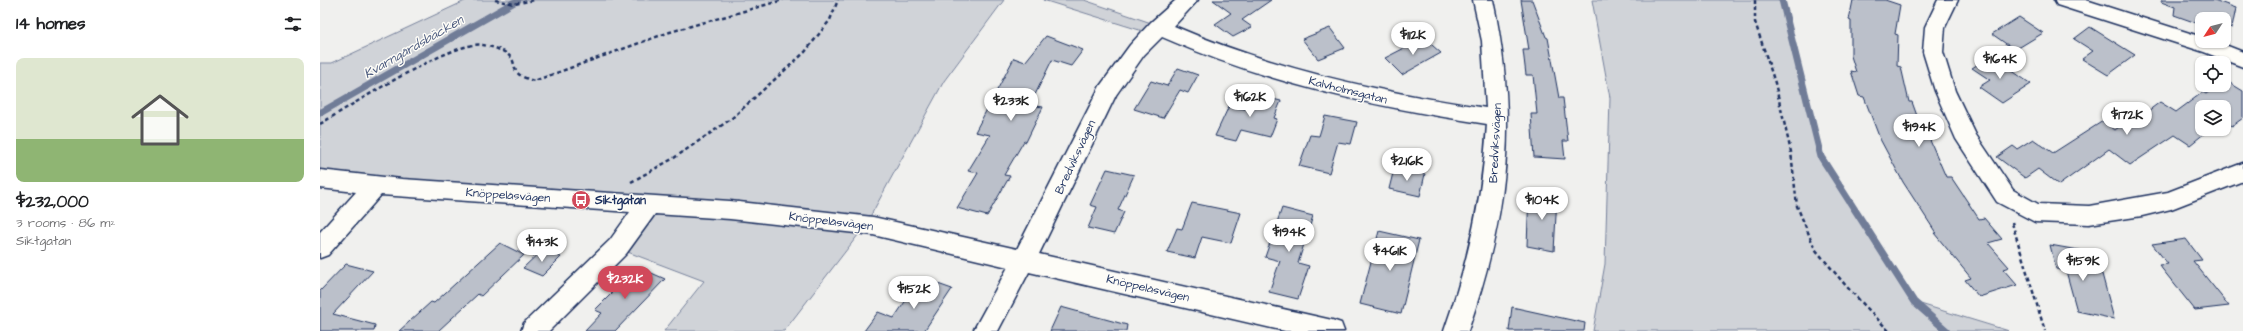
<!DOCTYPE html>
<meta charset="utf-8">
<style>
body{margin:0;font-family:"Architects Daughter",sans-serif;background:#f2f2f2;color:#202124;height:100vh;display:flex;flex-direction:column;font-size:15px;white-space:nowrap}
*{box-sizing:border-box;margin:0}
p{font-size:13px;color:#757577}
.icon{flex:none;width:22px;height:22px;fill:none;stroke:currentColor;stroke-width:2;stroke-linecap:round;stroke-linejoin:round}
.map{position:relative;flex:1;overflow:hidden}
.sheet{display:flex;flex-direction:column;background:#fff;width:320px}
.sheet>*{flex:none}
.needle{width:26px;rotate:234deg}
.tools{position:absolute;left:1875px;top:12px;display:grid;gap:8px}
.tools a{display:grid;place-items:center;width:36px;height:36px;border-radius:8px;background:#fff;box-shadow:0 1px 3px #0004;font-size:20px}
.price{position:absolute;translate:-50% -34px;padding:0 9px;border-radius:14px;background:#fff;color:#222;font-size:13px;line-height:26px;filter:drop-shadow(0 1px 2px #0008)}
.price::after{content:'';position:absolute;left:50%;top:24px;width:12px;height:9px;margin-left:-6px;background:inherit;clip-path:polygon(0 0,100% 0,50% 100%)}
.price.current{background:#d1495b;color:#fff}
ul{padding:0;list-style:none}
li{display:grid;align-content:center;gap:8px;height:212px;padding:0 16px}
li span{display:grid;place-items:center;height:124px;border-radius:8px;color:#555}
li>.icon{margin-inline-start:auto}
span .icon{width:72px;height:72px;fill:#fffc;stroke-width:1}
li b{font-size:17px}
h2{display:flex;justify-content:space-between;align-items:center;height:48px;padding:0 16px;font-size:17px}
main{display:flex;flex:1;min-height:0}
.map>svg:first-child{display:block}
</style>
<main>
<section class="sheet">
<h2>14 homes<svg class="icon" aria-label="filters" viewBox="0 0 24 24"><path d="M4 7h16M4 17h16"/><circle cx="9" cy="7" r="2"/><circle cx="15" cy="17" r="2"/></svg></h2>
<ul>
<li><span style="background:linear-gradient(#dfe7d0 65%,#8fb573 0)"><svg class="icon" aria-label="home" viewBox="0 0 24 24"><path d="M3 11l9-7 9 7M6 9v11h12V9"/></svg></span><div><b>$232,000</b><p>3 rooms · 86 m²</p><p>Siktgatan</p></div></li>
</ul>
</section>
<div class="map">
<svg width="1923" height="331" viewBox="0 0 1923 331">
<rect width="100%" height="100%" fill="#f0f0ee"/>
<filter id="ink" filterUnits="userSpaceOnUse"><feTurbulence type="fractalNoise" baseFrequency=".025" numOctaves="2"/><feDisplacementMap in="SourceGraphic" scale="8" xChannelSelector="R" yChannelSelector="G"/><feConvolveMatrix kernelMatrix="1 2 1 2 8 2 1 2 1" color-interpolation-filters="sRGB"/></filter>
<g filter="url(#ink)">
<path fill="#d0d3d8" stroke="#76819b" d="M 147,0 L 684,0 L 624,81 L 545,226 L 464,331 L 344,331 L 384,281 L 305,251 L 331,205 L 0,182 L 0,63 L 12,63 Z
M 723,0 L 764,0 L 837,25 L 829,33 Z
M 1272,0 L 1461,0 L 1501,157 L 1594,302 L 1689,331 L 1273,331 L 1285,264 L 1290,98 Z"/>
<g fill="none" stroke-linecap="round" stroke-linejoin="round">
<path stroke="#6f7b97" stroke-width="7" d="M 1462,0 L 1501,157 L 1594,302 L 1627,331
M 0,113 L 198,0"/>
</g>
<path fill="#bbc0ca" stroke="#1b2f5e" d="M 893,0 L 951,0 L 922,20 L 932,27 L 913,37 L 895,24 L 911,13 Z
M 1201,0 L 1212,0 L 1226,37 L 1228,38 L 1239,98 L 1243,98 L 1248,141 L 1243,141 L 1245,159 L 1214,157 L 1211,114 L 1217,114 L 1213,75 L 1206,75 L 1203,50 L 1209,50 Z
M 1533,0 L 1565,0 L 1580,5 L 1575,34 L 1578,35 L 1577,66 L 1581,67 L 1589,102 L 1592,102 L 1605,138 L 1609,138 L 1626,177 L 1631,177 L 1659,219 L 1664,218 L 1682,239 L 1668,243 L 1689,267 L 1683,269 L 1697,285 L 1659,297 L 1645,280 L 1651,278 L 1614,233 L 1616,233 L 1583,182 L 1560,139 L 1544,97 L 1539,96 L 1531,71 L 1536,72 L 1531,56 L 1531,21 L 1529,20 Z
M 1842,0 L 1894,0 L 1916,8 L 1912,28 L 1904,25 L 1904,19 L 1882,17 L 1882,25 L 1854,15 L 1855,7 L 1841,2 Z
M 1699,17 L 1723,33 L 1695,50 L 1672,34 Z
M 1770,27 L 1815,55 L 1788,75 L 1762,59 L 1773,51 L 1754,39 Z
M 1010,28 L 1025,48 L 998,59 L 982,39 Z
M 726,36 L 763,50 L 751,66 L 732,60 L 710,105 L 723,107 L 706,142 L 704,141 L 684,175 L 690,176 L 667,216 L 637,208 L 658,173 L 648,171 L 670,135 L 655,132 L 694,58 L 705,62 Z
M 1104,38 L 1121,53 L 1082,75 L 1065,58 Z
M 1671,56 L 1711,84 L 1682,103 L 1659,87 L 1670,80 L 1652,68 Z
M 858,68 L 878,75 L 868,93 L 860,90 L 843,118 L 814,109 L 831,81 L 847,86 Z
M 1905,80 L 1923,91 L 1923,118 L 1912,126 L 1904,120 L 1904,107 L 1882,107 L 1882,129 L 1890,129 L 1870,145 L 1855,135 L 1810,165 L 1789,149 L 1739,185 L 1718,169 L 1705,178 L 1677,157 L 1693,146 L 1697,149 L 1713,139 L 1733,153 L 1783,121 L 1795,130 L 1820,111 L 1824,114 L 1840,102 L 1856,112 L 1883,92 L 1886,94 L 1898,85 L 1904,85 Z
M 931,94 L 961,101 L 954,118 L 957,119 L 950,137 L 921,130 L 916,141 L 895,136 L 909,106 L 925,109 Z
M 1005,116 L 1037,122 L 1031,144 L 1018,142 L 1009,173 L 979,166 L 990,135 L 999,136 Z
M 787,169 L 814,175 L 798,210 L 804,212 L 794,234 L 768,228 L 777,207 L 770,205 Z
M 1074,169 L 1105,174 L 1100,196 L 1069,189 Z
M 1209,192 L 1237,197 L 1234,251 L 1207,246 Z
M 872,203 L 921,213 L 911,243 L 882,237 L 875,258 L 847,252 L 857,228 L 862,229 Z
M 962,208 L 993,216 L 978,263 L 989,266 L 978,299 L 949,292 L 960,261 L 945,257 Z
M 1059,231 L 1099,240 L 1081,314 L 1040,304 Z
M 1866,239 L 1882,260 L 1873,261 L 1909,306 L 1875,310 L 1839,265 L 1848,264 L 1832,244 Z
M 180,243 L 204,255 L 161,296 L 158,294 L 118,331 L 79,331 L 111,302 L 114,303 Z
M 1730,245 L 1764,251 L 1769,271 L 1782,274 L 1794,319 L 1757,311 L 1746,271 L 1736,269 Z
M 223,249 L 241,257 L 222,276 L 203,268 Z
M 26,264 L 53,271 L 13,314 L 55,325 L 54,331 L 0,331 L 0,291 Z
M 318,267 L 345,279 L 295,331 L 265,331 L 282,313 L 275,310 Z
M 601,278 L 632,289 L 604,331 L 544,331 L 558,312 L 574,318 Z
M 741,307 L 807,325 L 806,331 L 730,331 Z
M 1192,307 L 1265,323 L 1264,331 L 1189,331 Z"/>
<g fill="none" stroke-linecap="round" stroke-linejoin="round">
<g stroke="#1b2f5e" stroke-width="3">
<path id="minor" d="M 856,0 L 878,0 L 854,26 C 954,69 1059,92 1166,108 L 1162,41 L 1153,0 L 1173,0 C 1199,122 1188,214 1148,331 L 1124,331 C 1148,263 1163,196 1167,124 C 1055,107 946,83 842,37 L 824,55 L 796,95 L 719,254 L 1012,320 L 1021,323 L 1024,331 L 965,331 L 709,272 L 678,331 L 653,331 L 688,267 L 553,235 L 410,219 L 335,214 L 306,254 L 229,331 L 201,331 L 204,323 L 290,240 L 310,212 L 61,195 L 8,255 L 0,258 L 0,232 L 36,192 L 0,188 L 0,170 L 82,179 L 410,201 L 553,217 L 697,249 L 780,86 L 810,45 L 831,22 Z
M 1618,0 L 1638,0 L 1625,27 L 1623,52 L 1635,91 L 1656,135 L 1693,190 L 1718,204 L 1769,206 L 1848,192 L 1923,163 L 1923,181 L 1851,209 L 1822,216 L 1769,224 L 1715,222 L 1677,202 L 1636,139 L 1615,91 L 1603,52 L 1605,27 Z
M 1734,0 L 1766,0 L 1882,37 L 1882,41 L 1895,41 L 1923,52 L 1923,67 L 1884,52 L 1737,5 Z"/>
</g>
<path stroke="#1b2f5e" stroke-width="2.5" stroke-dasharray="4 3" stroke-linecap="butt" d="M 175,0 L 194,4 L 214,0
M 1435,0 L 1435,22 L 1455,83 L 1471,152 L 1477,206 L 1495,249 L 1527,287 L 1569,331
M 0,124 C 27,108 136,38 163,45 C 172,47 186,50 192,59 C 194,62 194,67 196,71 C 200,77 208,79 214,81 L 350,32 L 463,0
M 311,182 L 354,158 L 411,119 L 485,52 L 510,20 L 518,0
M 1692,223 L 1725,331"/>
<use href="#minor" fill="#fdfcf7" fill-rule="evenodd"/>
</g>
</g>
<defs>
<g id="bus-disc" transform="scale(1)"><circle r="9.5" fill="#d1495b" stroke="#fdfcf7"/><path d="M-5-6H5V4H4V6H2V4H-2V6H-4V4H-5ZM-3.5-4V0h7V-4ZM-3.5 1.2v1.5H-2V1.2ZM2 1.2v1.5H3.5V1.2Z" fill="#fff"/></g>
</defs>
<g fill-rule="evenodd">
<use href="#bus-disc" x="261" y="200"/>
</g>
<g text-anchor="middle" stroke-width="3" stroke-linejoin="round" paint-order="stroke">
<g font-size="12" fill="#1b2f5e" stroke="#fdfcf7">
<text transform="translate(1028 90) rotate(14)" y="4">Kalvholmsgatan</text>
<text transform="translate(1175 143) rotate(-87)" y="4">Bredviksvägen</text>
<text transform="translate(755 157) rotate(-65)" y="4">Bredviksvägen</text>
<text transform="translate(188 195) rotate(4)" y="4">Knöppelåsvägen</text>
<text transform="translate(511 221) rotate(7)" y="4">Knöppelåsvägen</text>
<text transform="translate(828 288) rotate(13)" y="4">Knöppelåsvägen</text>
</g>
<g font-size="12" font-weight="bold" fill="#1b2f5e" stroke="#fdfcf7" text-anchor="start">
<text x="275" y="204">Siktgatan</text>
</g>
<g font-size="13" font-style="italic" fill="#4c5b7f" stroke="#fdfcf7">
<text transform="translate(93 46) rotate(-30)" y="5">Kvarngårdsbäcken</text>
</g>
</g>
</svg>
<div class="tools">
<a><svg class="needle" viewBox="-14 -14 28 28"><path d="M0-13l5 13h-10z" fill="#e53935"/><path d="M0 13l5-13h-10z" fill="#757577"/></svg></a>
<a><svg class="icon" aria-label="locate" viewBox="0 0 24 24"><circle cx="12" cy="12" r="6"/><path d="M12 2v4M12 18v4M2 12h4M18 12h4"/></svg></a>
<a><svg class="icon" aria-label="layers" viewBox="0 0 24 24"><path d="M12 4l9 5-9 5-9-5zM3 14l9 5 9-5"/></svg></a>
</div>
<b class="price" style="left:1093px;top:56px">$112K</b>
<b class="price" style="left:1680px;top:80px">$164K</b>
<b class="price" style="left:930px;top:118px">$162K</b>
<b class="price" style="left:691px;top:122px">$233K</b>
<b class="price" style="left:1807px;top:136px">$172K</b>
<b class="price" style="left:1599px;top:148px">$194K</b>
<b class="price" style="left:1087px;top:182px">$216K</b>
<b class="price" style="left:1222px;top:221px">$104K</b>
<b class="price" style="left:969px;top:253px">$194K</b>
<b class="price" style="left:222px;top:263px">$143K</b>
<b class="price" style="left:1070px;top:272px">$461K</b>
<b class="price" style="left:1763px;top:282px">$159K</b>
<b class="price current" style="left:305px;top:300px">$232K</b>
<b class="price" style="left:594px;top:310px">$152K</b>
</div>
</main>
